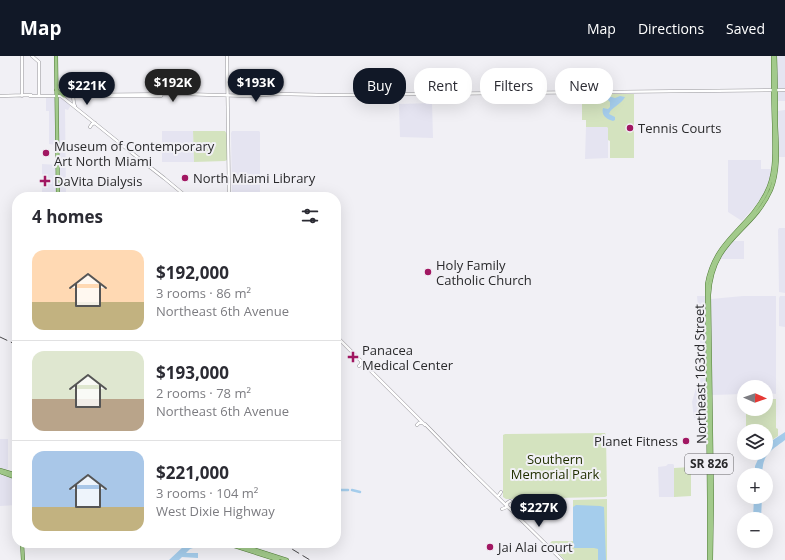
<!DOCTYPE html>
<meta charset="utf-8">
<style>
body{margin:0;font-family:"Open Sans",sans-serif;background:#f2f2f3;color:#2b2b33;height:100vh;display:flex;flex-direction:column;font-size:15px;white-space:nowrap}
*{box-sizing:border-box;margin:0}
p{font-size:13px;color:#7c7c81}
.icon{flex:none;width:22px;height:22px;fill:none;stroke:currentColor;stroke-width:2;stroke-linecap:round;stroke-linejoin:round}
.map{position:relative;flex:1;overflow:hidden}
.drawer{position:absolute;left:12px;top:136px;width:329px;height:356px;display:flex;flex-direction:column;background:#fff;border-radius:16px;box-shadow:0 4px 16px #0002}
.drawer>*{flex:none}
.top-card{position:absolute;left:353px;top:12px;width:372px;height:36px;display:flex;gap:8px}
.needle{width:26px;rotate:92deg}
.fabs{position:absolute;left:737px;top:324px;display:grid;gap:8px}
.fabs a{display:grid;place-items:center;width:36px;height:36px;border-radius:50%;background:#fff;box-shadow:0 4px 16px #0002;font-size:20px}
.price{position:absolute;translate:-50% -34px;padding:0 9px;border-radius:14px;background:#111827;color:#fff;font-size:13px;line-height:26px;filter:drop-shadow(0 1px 2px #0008)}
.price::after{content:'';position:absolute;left:50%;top:24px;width:12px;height:9px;margin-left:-6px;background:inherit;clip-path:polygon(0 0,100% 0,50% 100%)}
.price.on{background:#222;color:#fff}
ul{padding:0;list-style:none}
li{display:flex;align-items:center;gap:12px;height:100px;padding:0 20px}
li+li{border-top:1px solid #e1e1e2}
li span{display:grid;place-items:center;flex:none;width:112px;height:80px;border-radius:12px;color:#555}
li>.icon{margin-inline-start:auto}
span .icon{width:48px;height:48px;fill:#fffc;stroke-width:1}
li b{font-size:17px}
h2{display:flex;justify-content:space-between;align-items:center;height:48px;padding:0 20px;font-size:17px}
.chip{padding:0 14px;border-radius:16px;background:#fff;box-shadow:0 4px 16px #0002;font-size:14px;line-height:36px}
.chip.on{background:#111827;color:#fff}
header{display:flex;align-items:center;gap:24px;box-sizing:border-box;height:56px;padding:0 20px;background:#111827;color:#fff}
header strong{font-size:19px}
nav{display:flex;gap:22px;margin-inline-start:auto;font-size:14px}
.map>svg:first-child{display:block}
</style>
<header>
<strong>Map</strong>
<nav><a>Map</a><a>Directions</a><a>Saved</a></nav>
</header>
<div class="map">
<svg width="785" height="504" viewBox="0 0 785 504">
<rect width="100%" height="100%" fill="#f1f0f5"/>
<path fill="#e5e4f1" d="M 777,0 L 785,0 L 785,45 L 778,45 Z
M 46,40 L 61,40 L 71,49 L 68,54 L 65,53 L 66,141 L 42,141 L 42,108 L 58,109 L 57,89 L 49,88 L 49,55 L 46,55 Z
M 432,47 L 433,82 L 400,81 L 399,48 Z
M 785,54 L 785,101 L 779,101 L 778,55 Z
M 586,71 L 608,71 L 608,102 L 585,103 Z
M 162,75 L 193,75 L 194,106 L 162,106 Z
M 232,75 L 259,75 L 260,76 L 260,140 L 232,139 L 231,77 Z
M 728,104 L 761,104 L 761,113 L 772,113 L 768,130 L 760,144 L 742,165 L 728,156 Z
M 779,172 L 785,172 L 785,237 L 779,236 L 778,174 Z
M 733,185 L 744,185 L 744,203 L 720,203 L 721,199 Z
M 697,240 L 705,240 L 707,362 L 694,362 L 692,346 L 696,332 L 700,326 L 700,274 Z
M 743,240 L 776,240 L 776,338 L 766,337 L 766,331 L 744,331 L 743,338 L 713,339 L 712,338 L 711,243 Z
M 780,240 L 785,240 L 785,271 L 779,270 L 779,242 Z
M 0,383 L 8,383 L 8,413 L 6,414 L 0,412 Z
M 668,408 L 673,408 L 674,409 L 674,441 L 659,441 L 658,411 L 666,410 Z
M 0,418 L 17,423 L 17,449 L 0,450 Z"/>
<path fill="#d4e3bf" d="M 582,38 L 634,38 L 634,102 L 610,102 L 610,85 L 608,84 L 608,72 L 607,71 L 586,71 L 586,64 L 582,64 Z
M 193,75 L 225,75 L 227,78 L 227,104 L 225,105 L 194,106 Z
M 766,343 L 776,343 L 776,372 L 778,373 L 778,380 L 766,388 L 766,375 L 756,375 L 756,373 L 747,373 L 746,372 L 746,353 L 766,353 Z
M 605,377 L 606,379 L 607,440 L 605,441 L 506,443 L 503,441 L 503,379 L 505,378 Z
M 691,411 L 691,440 L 674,441 L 674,412 Z
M 607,443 L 607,504 L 565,504 L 549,488 L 552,485 L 573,485 L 573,444 Z"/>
<path fill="#a5cdec" d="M 608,40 L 615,42 L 620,40 L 625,41 C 621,49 611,51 609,58 L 615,61 L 615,64 L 613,65 C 606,63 601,59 603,52 L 608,53 L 610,51 L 610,46 L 607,43 Z
M 785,376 L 785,384 C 769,396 763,398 762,419 L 755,419 L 755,410 L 761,397 L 766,397 L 767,388 Z
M 754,441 L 762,441 L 761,463 L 753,463 Z
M 576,449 L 600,450 L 604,451 L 606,504 L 598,504 L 598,493 L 594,492 L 574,492 L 573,485 L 573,451 Z
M 184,487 L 186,489 L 189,487 L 198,487 L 196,491 L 190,493 L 186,497 L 198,497 L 198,502 L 182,501 L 179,504 L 169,504 L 184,490 L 183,489 Z"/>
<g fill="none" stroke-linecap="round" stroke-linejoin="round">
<path stroke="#a5cdec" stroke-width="2.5" d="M 336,434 L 348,434
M 352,434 L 360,436"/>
<g stroke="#98979c" stroke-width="3.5">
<path id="secondary" d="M 22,0 L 22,40
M 32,0 L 39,6 L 39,39
M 227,0 L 229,141
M 0,40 L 31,39
M 30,40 L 81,40
M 61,40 L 132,97
M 70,40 L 73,39 L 183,38 L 248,40 L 278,38 L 330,39 L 785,34
M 73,40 L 74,48 L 75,50
M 94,40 L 161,40
M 90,71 L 92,68 L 95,67
M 132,97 L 164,122
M 164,122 L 187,141
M 336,280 L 425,369
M 359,310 L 361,308 L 361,305
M 425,368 L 466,410
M 417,369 L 419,367 L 422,367
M 466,410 L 562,504
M 497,440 L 499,439 L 501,436
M 502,453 L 507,451 L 507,447 L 510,445"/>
</g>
<g stroke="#507b38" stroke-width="4">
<path id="primary" d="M 56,0 L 58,141
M 56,34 L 64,40
M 0,414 L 17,419
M 0,416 L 17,422
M 22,487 L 23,504
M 225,487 L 278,504
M 234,487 L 287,504
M 709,504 L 709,443 L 707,228 C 715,183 748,173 766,137 C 777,116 774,91 774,68 C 773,45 773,23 773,0
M 711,504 L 712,443 L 709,239 C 712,182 752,177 771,134 C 779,114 777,91 776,70 C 776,47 776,23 775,0"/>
</g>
<use href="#secondary" stroke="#fff" stroke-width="2.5"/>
<use href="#primary" stroke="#a2ca8b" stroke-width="3"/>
<path stroke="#49494b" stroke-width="1" stroke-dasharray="8 4" stroke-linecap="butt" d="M 0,281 L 17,289
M 282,487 L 310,504"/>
</g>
<g fill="#a11762" stroke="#f1f0f5" stroke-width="1.5">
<circle cx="630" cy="72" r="4"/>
<circle cx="46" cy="97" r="4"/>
<circle cx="185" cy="122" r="4"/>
<path d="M43 119h4v4h4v4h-4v4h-4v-4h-4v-4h4z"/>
<circle cx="428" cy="216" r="4"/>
<path d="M351 295h4v4h4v4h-4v4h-4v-4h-4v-4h4z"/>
<circle cx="686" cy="385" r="4"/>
<circle cx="490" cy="491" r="4"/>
</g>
<g text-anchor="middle" stroke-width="4" stroke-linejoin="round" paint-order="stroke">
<rect fill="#f1f0f5" stroke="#666568" stroke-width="1" x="685" y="398" width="48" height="20" rx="3"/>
<g font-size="12" font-weight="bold" fill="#2a2a2c">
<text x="709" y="412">SR 826</text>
</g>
<g font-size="13" fill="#2a2a2c" stroke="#f1f0f5" text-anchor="start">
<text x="638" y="77">Tennis Courts</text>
<text x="54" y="95">Museum of Contemporary<tspan x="54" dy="15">Art North Miami</tspan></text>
<text x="193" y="127">North Miami Library</text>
<text x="54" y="130">DaVita Dialysis</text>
<text x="436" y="214">Holy Family<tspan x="436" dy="15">Catholic Church</tspan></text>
<text x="362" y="299">Panacea<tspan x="362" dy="15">Medical Center</tspan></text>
<text x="678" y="390" text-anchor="end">Planet Fitness</text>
<text x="498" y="496">Jai Alai court</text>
</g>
<g font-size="13" fill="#2a2a2c" stroke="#f1f0f5">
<text transform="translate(700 318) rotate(-91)" y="5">Northeast 163rd Street</text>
</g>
<g font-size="13" fill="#212f00" stroke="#f1f0f5">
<text x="555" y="408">Southern<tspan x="555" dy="15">Memorial Park</tspan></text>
</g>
</g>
</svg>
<div class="fabs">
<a><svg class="needle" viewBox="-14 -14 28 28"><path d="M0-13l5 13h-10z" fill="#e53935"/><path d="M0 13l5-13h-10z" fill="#7c7c81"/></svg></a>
<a><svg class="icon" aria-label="layers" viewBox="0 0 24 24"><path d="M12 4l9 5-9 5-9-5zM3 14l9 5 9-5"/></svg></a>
<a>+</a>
<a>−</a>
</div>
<b class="price on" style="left:173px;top:47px">$192K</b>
<b class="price" style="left:256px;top:47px">$193K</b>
<b class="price" style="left:87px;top:50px">$221K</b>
<b class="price" style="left:539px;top:472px">$227K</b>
<div class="top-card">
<a class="chip on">Buy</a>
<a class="chip">Rent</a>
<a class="chip">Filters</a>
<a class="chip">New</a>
</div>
<section class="drawer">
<h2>4 homes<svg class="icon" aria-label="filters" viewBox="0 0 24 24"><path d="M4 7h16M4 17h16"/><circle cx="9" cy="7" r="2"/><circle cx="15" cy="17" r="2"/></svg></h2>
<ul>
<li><span style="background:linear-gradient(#ffd9b3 65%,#c2b280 0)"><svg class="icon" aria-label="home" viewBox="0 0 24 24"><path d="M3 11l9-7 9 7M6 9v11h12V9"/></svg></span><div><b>$192,000</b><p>3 rooms · 86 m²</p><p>Northeast 6th Avenue</p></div></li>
<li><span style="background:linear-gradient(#dfe7d0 60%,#b9a48a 0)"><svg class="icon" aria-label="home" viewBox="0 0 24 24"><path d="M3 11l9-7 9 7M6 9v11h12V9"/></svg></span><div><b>$193,000</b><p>2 rooms · 78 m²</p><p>Northeast 6th Avenue</p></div></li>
<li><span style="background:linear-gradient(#a9c7e8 70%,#c2b280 0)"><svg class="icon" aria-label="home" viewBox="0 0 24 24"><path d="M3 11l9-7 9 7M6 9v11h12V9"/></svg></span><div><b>$221,000</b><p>3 rooms · 104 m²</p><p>West Dixie Highway</p></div></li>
</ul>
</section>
</div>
